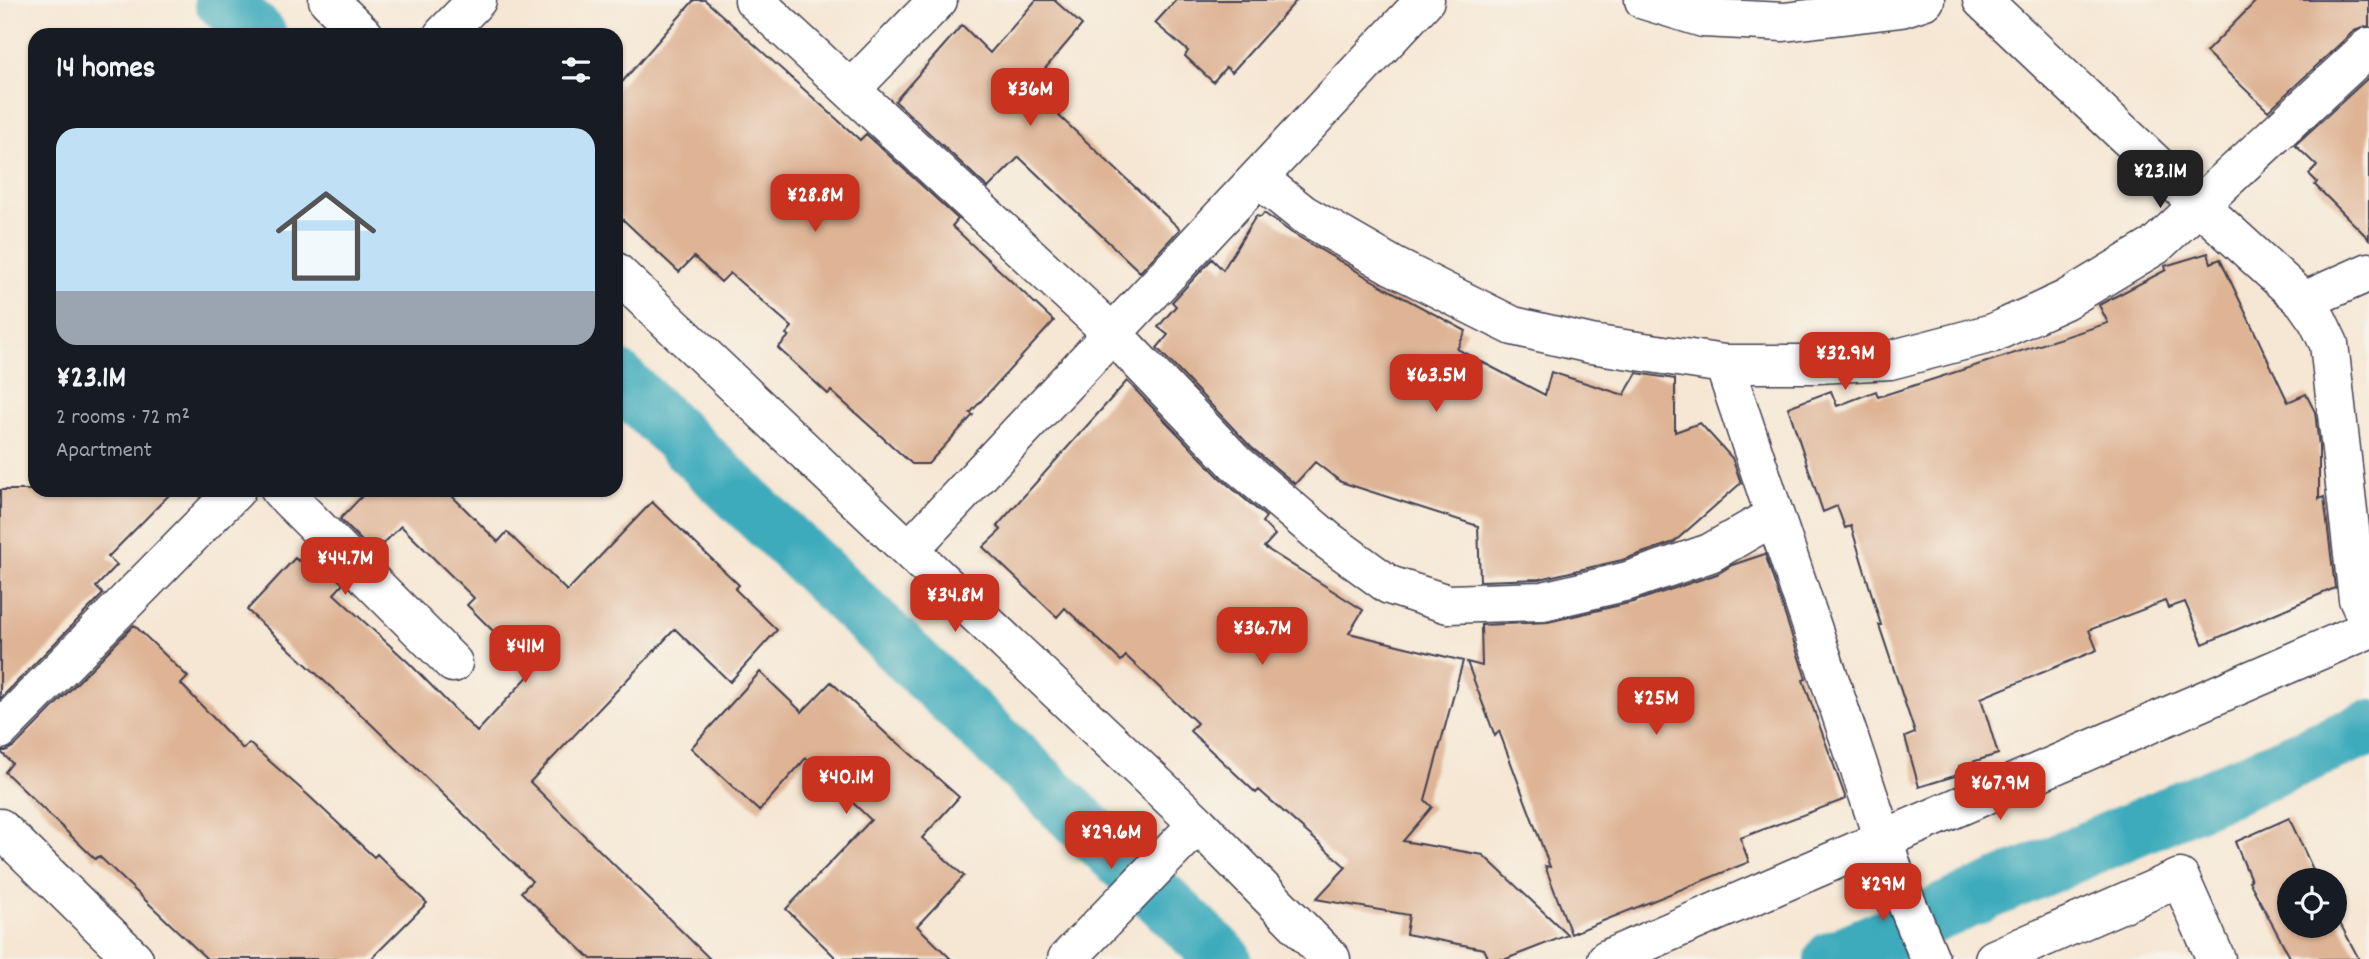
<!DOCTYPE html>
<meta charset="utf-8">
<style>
body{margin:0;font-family:Dekko,sans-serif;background:#20242c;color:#f1f3f6;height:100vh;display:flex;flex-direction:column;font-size:26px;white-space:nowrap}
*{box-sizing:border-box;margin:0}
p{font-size:23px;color:#9ea1a6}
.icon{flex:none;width:38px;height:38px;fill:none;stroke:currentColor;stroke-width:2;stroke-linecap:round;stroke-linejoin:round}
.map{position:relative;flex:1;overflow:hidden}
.side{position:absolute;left:28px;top:28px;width:595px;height:469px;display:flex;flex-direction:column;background:#171b24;border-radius:21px;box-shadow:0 2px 5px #0004}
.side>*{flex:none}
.controls{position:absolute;left:2277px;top:868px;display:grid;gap:14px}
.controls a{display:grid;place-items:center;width:70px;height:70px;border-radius:50%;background:#171b24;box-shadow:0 2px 5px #0004;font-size:35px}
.price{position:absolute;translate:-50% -60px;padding:0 16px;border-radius:14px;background:#c8321e;color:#fff;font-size:23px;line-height:46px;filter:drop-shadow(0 2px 4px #0008)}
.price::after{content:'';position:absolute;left:50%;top:42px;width:21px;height:16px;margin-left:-10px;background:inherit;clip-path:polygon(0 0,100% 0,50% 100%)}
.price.active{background:#222;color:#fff}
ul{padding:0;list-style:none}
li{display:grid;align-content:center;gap:14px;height:371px;padding:0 28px}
li span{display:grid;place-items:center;height:217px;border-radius:21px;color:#555}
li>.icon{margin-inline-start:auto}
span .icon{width:126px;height:126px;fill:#fffc;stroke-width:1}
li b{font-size:30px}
h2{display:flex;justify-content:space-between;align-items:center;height:84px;padding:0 28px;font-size:30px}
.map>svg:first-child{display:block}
</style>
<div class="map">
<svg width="2369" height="959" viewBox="0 0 2369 959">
<rect width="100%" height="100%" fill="#f7f3e8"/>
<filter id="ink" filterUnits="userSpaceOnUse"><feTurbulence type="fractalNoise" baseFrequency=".0143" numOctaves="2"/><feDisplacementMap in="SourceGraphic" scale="14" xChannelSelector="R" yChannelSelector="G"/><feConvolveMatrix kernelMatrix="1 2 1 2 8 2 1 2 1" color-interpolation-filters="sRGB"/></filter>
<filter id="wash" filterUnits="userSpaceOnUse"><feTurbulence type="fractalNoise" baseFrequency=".00686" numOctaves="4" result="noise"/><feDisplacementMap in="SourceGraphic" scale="28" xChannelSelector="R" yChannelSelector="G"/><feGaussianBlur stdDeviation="1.57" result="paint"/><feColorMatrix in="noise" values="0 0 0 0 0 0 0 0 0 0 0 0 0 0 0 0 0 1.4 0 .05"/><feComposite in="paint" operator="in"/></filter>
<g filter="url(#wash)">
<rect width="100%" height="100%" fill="#f6e7d4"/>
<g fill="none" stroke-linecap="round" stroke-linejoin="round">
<path stroke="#3dabbc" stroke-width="56" d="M 222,0 L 259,35
M 616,377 L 1224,959
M 1832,959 L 2369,728"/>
</g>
<g id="blocks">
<path fill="#deb495" d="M 694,0 L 705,0 L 860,140 L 866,134 L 958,219 L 952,226 L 1054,321 L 970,413 L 973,415 L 928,464 L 912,464 L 831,391 L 828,394 L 778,348 L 789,336 L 786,334 L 792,327 L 730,273 L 721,282 L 694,257 L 679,272 L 616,213 L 616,89 Z
M 1036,0 L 1054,0 L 1082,25 L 1032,84 L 1061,114 L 1059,116 L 1180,229 L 1140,272 L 1019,157 L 988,188 L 895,101 L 962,25 L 990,53 Z
M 1176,0 L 1297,0 L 1232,72 L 1226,67 L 1213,82 L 1185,56 L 1188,51 L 1155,23 Z
M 2257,0 L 2369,0 L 2369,26 L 2354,31 L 2268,111 L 2206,52 Z
M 2369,77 L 2369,239 L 2315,185 L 2317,182 L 2309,174 L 2317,166 L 2295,145 Z
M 1264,213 L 1292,233 L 1387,289 L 1466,331 L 1457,349 L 1545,395 L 1551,372 L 1624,395 L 1637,373 L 1675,379 L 1675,432 L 1700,423 L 1732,458 L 1741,483 L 1674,542 L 1622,560 L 1540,579 L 1480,581 L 1478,526 L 1341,482 L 1315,462 L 1295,484 L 1251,447 L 1157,348 L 1168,335 L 1158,327 L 1176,306 L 1172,302 L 1212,259 L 1223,270 L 1256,216 L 1261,217 Z
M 2208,253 L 2211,263 L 2220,259 L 2288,402 L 2306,394 L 2315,412 L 2319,447 L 2319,499 L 2324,497 L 2335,588 L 2203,644 L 2185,602 L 2168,608 L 2165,601 L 2089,630 L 2097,650 L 1981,698 L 1998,754 L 1959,766 L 1961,774 L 1919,787 L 1905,737 L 1915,733 L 1879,625 L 1881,625 L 1851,526 L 1845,528 L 1837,506 L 1823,512 L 1788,407 L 1831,391 L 1837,406 L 1876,391 L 1878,397 L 2108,323 L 2099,305 L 2166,270 L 2165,266 Z
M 1127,381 L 1220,478 L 1266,517 L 1262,522 L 1275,535 L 1264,547 L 1363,610 L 1349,633 L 1463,661 L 1425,800 L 1432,807 L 1403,841 L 1483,855 L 1568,935 L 1506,959 L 1489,959 L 1484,949 L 1406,934 L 1409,915 L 1316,899 L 1346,867 L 1259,790 L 1256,793 L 1190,731 L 1197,723 L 1126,656 L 1121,661 L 1065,608 L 1057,617 L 983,547 L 1001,530 L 997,526 Z
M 0,490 L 174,490 L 108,557 L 117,565 L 96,587 L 103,594 L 0,699 Z
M 366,490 L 446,490 L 498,542 L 507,532 L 567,591 L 652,502 L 739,585 L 735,589 L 777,630 L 730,682 L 675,629 L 530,782 L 710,959 L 591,959 L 521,892 L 532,881 L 371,724 L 247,610 L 295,558 L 298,561 L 309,550 L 343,584 L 334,594 L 409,663 L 477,732 L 533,671 L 467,605 L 474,598 L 401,526 L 374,553 L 340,519 L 367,491 Z
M 1765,554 L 1806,679 L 1803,680 L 1846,799 L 1740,838 L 1749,862 L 1571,934 L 1545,866 L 1550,867 L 1499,731 L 1495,736 L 1467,662 L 1482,666 L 1481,625 L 1548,622 L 1633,602 L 1717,574 L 1732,565 Z
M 134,625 L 188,677 L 181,684 L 243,749 L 249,743 L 309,796 L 374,857 L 377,854 L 427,903 L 371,959 L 207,959 L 99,856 L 95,859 L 5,772 L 12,763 L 0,751 L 6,751 L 16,745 Z
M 760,672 L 802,712 L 831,682 L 894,741 L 895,740 L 959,797 L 922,838 L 964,876 L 917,926 L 951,959 L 837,959 L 786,909 L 871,820 L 806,758 L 759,811 L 691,748 Z
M 2289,818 L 2318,880 L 2289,880 L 2289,926 L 2334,926 L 2334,912 L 2359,959 L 2291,959 L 2249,881 L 2251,880 L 2235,842 Z"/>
</g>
</g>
<g filter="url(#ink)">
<use href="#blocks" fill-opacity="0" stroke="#424052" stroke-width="2"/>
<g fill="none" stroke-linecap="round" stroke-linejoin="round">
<g stroke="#424052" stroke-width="41">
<path id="minor" d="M 328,0 L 364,35
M 754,0 L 1112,333 L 1236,463 L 1326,539 L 1389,585 L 1448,604 L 1543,601 L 1628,581 L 1710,553 L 1774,516
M 1644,0 L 1703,18 L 1784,22 L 1901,8 L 1925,0
M 1982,0 L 2200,206 L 2304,301 L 2369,272
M 443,35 L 477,0
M 851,89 L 938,0
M 1258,178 L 1303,214 L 1393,266 L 1513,326 L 1591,344 L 1724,364 L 1818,364 L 1890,360 L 1993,333 L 2065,300 L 2155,246 L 2369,47
M 616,272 L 1198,824 L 1331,959
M 2304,301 L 2318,321 L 2329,344 L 2358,599 L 2369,623
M 1724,364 L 1895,875 L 1930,959
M 280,490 L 453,663
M 909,550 L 1425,0
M 0,730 L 236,490
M 0,828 L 134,959
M 1067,959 L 1198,824
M 1607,959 L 2369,629
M 1994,959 L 2180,878 L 2216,959"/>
</g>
<use href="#minor" stroke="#fff" stroke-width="38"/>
</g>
</g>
</svg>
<div class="controls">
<a><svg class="icon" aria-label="locate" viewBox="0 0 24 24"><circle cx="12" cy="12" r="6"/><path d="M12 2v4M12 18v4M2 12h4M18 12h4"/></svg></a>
</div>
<b class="price" style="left:1030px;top:128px">¥36M</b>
<b class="price active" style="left:2160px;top:210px">¥23.1M</b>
<b class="price" style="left:815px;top:234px">¥28.8M</b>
<b class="price" style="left:1845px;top:392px">¥32.9M</b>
<b class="price" style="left:1436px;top:414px">¥63.5M</b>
<b class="price" style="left:345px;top:597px">¥44.7M</b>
<b class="price" style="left:955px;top:634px">¥34.8M</b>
<b class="price" style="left:1262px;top:667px">¥36.7M</b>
<b class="price" style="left:525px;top:685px">¥41M</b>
<b class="price" style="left:1656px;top:737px">¥25M</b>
<b class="price" style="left:846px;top:816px">¥40.1M</b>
<b class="price" style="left:2000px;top:822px">¥67.9M</b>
<b class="price" style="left:1111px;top:871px">¥29.6M</b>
<b class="price" style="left:1883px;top:923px">¥29M</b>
<section class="side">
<h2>14 homes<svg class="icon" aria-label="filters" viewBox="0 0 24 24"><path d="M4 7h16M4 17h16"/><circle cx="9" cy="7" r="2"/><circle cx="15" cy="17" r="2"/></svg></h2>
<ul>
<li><span style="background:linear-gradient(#bfe0f5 75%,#9aa5b1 0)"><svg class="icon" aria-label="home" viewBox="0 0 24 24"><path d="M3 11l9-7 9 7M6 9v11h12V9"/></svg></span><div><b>¥23.1M</b><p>2 rooms · 72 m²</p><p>Apartment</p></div></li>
</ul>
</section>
</div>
